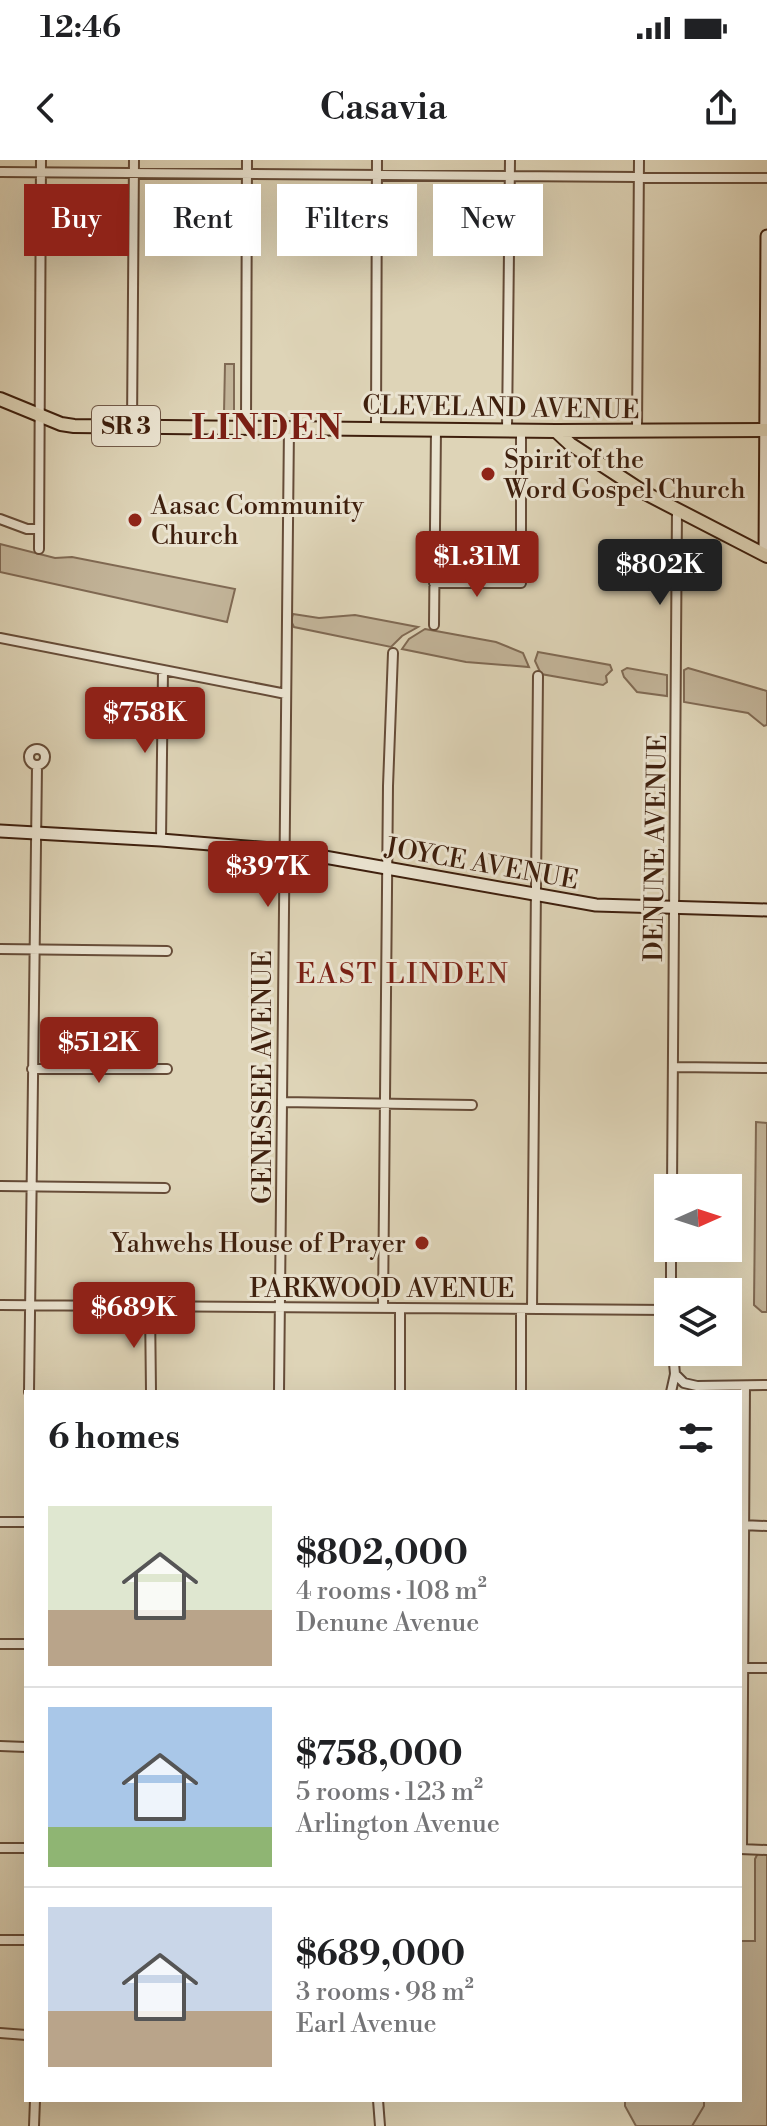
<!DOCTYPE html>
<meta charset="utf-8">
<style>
body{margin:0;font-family:"Libre Bodoni",serif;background:#f6f6f6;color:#202124;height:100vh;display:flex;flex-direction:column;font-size:30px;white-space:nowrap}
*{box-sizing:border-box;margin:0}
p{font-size:26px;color:#757577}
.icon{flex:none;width:44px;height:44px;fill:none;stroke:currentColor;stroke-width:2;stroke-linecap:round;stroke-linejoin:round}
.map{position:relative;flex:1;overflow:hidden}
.details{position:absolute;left:24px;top:1230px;width:718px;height:712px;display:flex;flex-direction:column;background:#fff;border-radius:0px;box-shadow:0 8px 32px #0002}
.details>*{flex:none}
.guide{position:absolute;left:24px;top:24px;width:720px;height:72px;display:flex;gap:16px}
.needle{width:52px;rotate:87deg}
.fabs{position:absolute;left:654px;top:1014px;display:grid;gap:16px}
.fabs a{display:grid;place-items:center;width:88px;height:88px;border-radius:0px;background:#fff;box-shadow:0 8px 32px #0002;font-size:40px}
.price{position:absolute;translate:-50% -68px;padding:0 18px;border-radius:8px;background:#8f2418;color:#fff;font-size:26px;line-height:52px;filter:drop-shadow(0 2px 4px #0008)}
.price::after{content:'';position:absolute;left:50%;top:48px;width:24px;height:18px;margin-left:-12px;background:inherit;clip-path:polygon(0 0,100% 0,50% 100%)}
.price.current{background:#222;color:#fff}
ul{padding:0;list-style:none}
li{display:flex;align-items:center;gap:24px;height:200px;padding:0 24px}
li+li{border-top:2px solid #e0e0e0}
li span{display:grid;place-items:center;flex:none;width:224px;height:160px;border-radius:0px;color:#555}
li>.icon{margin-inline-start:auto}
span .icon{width:96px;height:96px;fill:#fffc;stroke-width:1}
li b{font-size:34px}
h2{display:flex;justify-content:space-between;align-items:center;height:96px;padding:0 24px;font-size:34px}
.pill{padding:0 28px;border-radius:0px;background:#fff;box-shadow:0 8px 32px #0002;font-size:28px;line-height:72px}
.pill.current{background:#8f2418;color:#fff}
.status{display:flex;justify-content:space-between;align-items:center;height:56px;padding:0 40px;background:#fff;direction:ltr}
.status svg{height:22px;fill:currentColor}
header{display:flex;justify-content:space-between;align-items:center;height:104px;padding:0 24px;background:#fff;font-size:36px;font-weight:600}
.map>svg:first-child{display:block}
</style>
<div class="status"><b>12:46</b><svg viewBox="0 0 49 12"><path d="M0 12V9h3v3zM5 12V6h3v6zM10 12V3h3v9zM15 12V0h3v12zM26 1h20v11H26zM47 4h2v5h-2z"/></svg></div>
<header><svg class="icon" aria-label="back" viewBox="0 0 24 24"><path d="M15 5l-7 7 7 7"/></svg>Casavia<svg class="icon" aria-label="share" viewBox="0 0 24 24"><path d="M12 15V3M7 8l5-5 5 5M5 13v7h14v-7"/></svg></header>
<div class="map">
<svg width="767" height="1966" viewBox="0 0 767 1966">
<rect width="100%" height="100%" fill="#ded4b7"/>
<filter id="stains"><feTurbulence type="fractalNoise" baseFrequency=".0025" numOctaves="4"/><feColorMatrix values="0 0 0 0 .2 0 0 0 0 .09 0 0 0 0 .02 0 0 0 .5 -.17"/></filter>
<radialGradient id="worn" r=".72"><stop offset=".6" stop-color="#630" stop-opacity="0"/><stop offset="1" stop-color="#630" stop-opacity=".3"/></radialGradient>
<path fill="#c3b59a" stroke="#806a54" stroke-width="2" d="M 225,204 L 234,204 L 234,253 L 224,253 Z
M 0,384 L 55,398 L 72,397 L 235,429 L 227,462 L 0,412 Z
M 293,454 L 319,458 L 355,455 L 418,467 L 402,476 L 391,487 L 294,467 L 291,461 Z
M 425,469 L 496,482 L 523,493 L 529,507 L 466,502 L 402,489 L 409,479 Z
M 538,492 L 610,505 L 612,510 L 606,516 L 607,522 L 603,525 L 541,514 L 535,501 Z
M 627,508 L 667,515 L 667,536 L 637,532 L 624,517 L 622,511 Z
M 688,508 L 767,531 L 767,565 L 764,566 L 748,553 L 684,542 L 684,510 Z
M 756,962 L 767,963 L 767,1152 L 762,1152 L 754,1145 Z
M 758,1693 L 767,1693 L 767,1966 L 636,1966 L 625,1946 L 625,1940 L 740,1940 L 740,1781 L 755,1781 L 755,1699 Z"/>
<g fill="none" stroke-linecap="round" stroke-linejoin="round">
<path stroke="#7e6650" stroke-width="2" d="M 692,1966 L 704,1946 L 704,1940"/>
<g stroke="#664c38" stroke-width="12">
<path id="street" d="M 0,12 L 767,18
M 132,266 L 134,0
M 246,267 L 247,0
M 376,268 L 377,0
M 507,270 L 510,0
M 637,270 L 639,0
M 0,359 L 27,369 L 39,369
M 39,389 L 41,0
M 434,423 L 521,423 L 521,270
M 434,465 L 436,269
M 0,478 L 286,534
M29 597a8 8 0 1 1 16 0a8 8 0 1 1-16 0Z
M 161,680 L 163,510
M 0,789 L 167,791
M 673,907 L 767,908
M 32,909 L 167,909
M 282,942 L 472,945
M 0,1026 L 165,1028
M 672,1028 L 677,349
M 671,1088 L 671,1132
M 0,1145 L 668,1150
M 150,1147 L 151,1232
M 383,1147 L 388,626 L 393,493
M 532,1149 L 538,516
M 675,1214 L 684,1223 L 697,1226 L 767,1225
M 29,1232 L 37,606
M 279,1232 L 289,267
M 400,1232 L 400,1148
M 521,1232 L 521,1149
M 671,1232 L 675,1214 L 673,1192
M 0,1362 L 26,1362
M 741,1365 L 767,1366
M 0,1484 L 26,1484
M 741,1508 L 767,1508
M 0,1586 L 26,1587
M 0,1688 L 26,1688
M 740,1689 L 767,1690
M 742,1689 L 745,1226
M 0,1780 L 26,1780
M 0,1873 L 26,1875
M 378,1940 L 380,1966
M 34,1966 L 35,1940"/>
</g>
<g stroke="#3e1f0d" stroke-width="15">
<path id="secondary" d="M 765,395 L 767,76
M 0,671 L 161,680 L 285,690 L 596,745 L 767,750"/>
</g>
<g stroke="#3e1f0d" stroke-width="16">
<path id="primary" d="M 0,239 L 61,264 L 74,266 L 556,271 L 767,270
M 556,271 L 570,284 L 645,333 L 767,396"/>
</g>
<use href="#street" stroke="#eae3d0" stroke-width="8"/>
<use href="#secondary" stroke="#eae3d0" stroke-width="11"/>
<use href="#primary" stroke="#ded4b7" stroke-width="12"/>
</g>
<g fill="#8f2418" stroke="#eae3d0" stroke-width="3">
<circle cx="488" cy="314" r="8"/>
<circle cx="135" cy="360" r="8"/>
<circle cx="422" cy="1083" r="8"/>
</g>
<g text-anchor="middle" stroke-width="6" stroke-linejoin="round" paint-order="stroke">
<rect fill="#eae3d0" stroke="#725a48" stroke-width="2" x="92" y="246" width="68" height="40" rx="6"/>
<g font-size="24" font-weight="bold" fill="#3e1f0d">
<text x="126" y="274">SR 3</text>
</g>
<g font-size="26" fill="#3e1f0d" stroke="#eae3d0">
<text transform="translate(501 247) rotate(1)" y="9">CLEVELAND AVENUE</text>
<text transform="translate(655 688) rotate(-89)" y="9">DENUNE AVENUE</text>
<text transform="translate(482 703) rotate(10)" y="9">JOYCE AVENUE</text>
<text transform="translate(262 917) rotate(-90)" y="9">GENESSEE AVENUE</text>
<text x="382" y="1137">PARKWOOD AVENUE</text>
</g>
<g font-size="26" fill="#3e1f0d" stroke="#eae3d0" text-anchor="start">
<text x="504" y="308">Spirit of the<tspan x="504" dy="30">Word Gospel Church</tspan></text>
<text x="151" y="354">Aasac Community<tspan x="151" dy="30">Church</tspan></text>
<text x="406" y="1092" text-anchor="end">Yahwehs House of Prayer</text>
</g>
<g font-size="28" letter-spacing="2" fill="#7a1f14" stroke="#eae3d0">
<text x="403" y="823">EAST LINDEN</text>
</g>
<g font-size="34" font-weight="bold" letter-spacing="2" fill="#7a1f14" stroke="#eae3d0">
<text x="268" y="279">LINDEN</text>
</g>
</g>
<rect width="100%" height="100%" filter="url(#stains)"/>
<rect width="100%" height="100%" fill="url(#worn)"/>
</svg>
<div class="fabs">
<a><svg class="needle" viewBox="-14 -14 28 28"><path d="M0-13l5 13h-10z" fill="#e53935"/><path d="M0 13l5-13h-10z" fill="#757577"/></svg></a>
<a><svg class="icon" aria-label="layers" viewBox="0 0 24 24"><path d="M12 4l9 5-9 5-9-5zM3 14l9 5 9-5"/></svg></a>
</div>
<b class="price" style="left:477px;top:439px">$1.31M</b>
<b class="price current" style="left:660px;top:447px">$802K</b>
<b class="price" style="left:145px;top:595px">$758K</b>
<b class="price" style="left:268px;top:749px">$397K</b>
<b class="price" style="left:99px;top:925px">$512K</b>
<b class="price" style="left:134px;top:1190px">$689K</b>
<div class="guide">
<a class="pill current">Buy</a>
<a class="pill">Rent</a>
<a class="pill">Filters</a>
<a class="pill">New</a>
</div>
<section class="details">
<h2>6 homes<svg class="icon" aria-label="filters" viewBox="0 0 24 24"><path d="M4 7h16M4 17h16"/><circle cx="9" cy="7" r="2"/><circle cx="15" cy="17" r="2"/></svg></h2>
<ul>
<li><span style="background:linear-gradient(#dfe7d0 65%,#b9a48a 0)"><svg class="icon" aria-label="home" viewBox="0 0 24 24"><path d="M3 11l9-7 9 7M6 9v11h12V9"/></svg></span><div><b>$802,000</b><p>4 rooms · 108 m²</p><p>Denune Avenue</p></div></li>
<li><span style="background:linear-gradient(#a9c7e8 75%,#8fb573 0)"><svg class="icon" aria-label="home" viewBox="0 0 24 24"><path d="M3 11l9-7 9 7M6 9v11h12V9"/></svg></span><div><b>$758,000</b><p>5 rooms · 123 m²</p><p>Arlington Avenue</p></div></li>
<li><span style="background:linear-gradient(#c9d6e8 65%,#b9a48a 0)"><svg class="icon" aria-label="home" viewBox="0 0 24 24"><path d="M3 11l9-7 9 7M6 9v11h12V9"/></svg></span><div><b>$689,000</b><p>3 rooms · 98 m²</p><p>Earl Avenue</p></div></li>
</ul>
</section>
</div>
